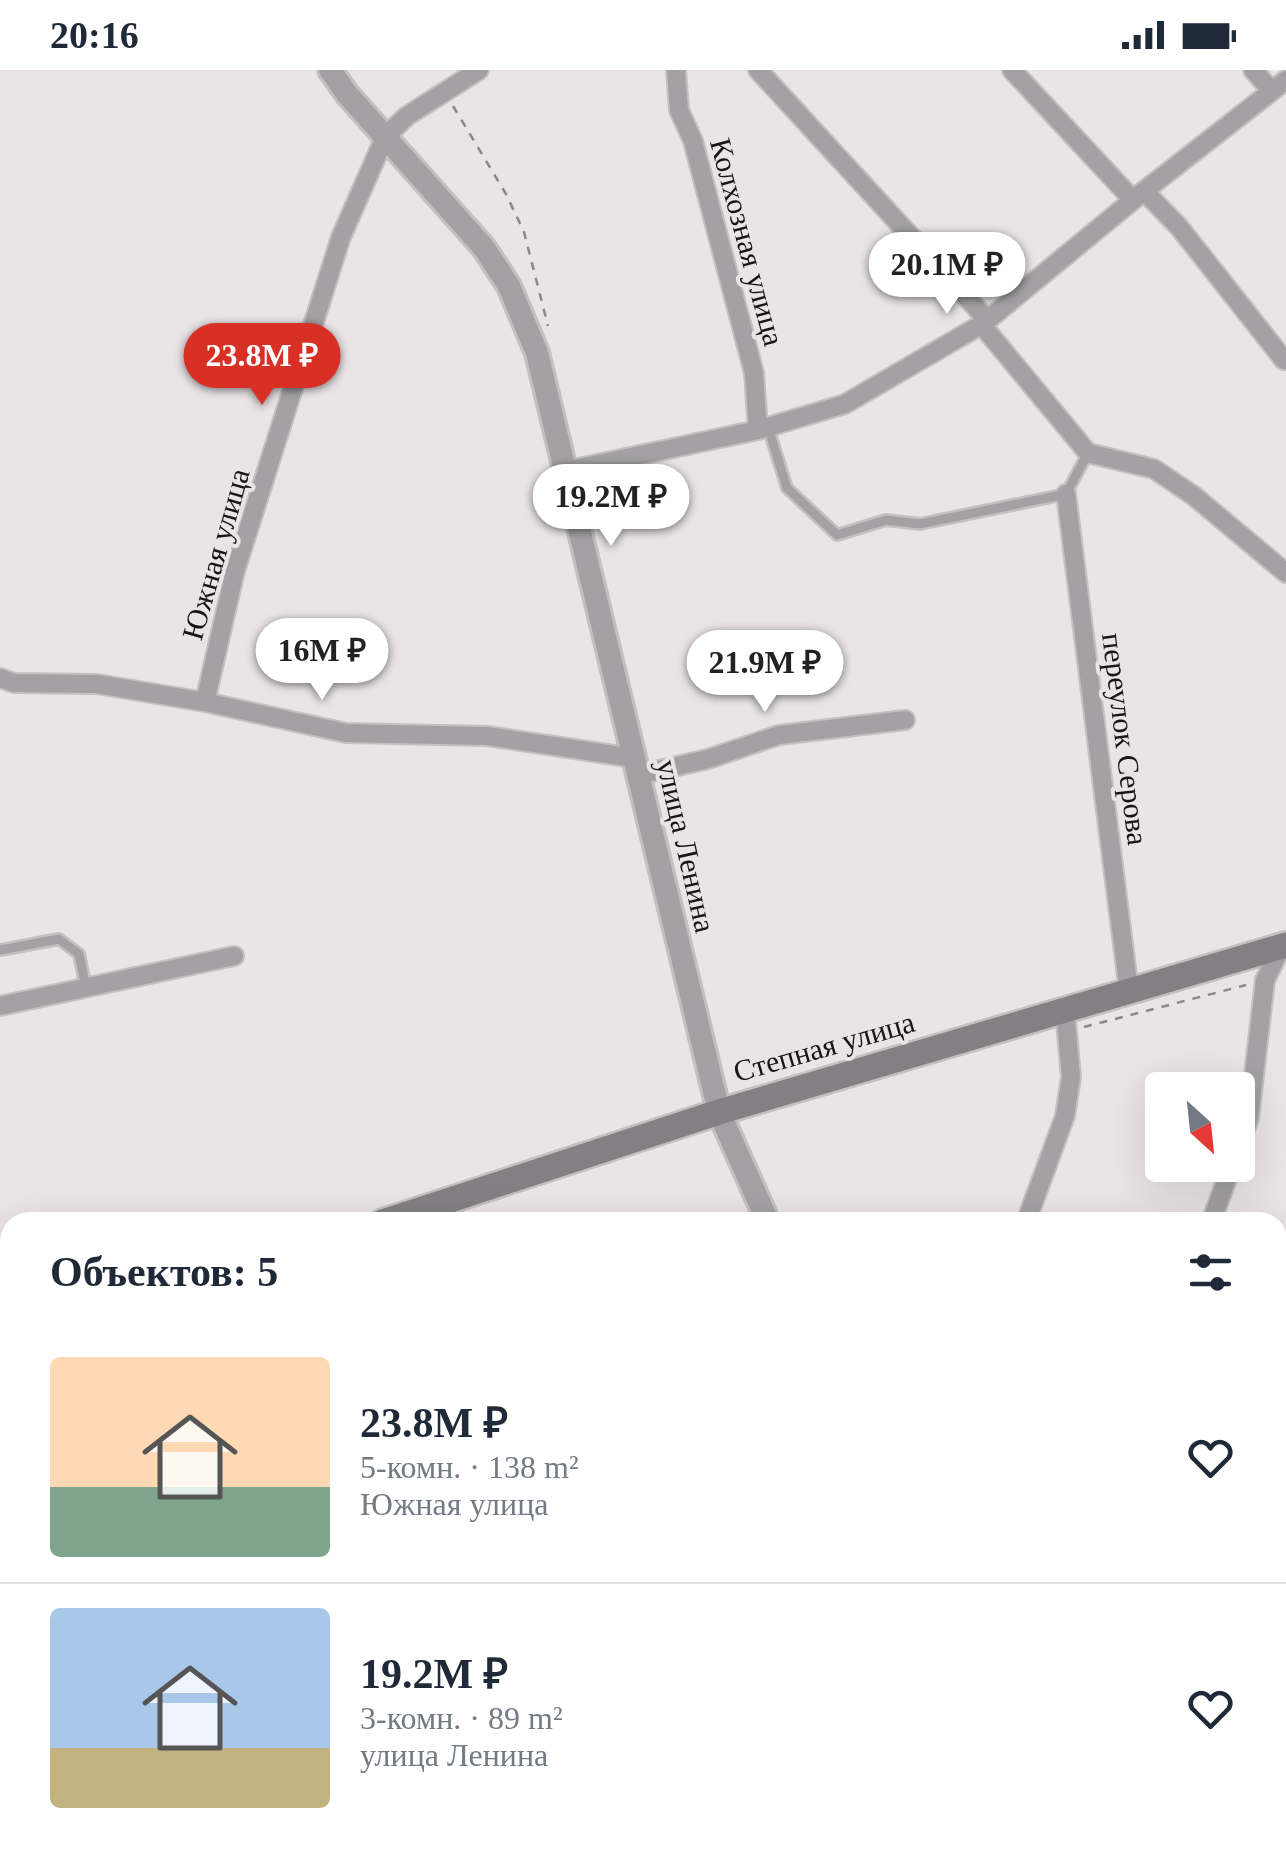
<!DOCTYPE html>
<html lang="ru">
<meta charset="utf-8">
<style>
body{margin:0;font-family:Georgia,serif;background:#f6f6f7;color:#1f2937;height:100vh;display:flex;flex-direction:column;font-size:38px;white-space:nowrap}
*{box-sizing:border-box;margin:0}
p{font-size:32px;color:#747a83}
.icon{flex:none;width:55px;height:55px;fill:none;stroke:currentColor;stroke-width:2;stroke-linecap:round;stroke-linejoin:round}
.map{position:relative;flex:1;overflow:hidden}
.drawer{position:absolute;left:0px;top:1142px;width:1288px;height:642px;display:flex;flex-direction:column;background:#fff;border-radius:30px 30px 0 0;box-shadow:0 10px 40px #0002}
.drawer>*{flex:none}
.needle{width:65px;rotate:153deg}
.controls{position:absolute;left:1145px;top:1002px;display:grid;gap:20px}
.controls a{display:grid;place-items:center;width:110px;height:110px;border-radius:10px;background:#fff;box-shadow:0 10px 40px #0002;font-size:50px}
.price{position:absolute;translate:-50% -85px;padding:0 22px;border-radius:35px;background:#fff;color:#222;font-size:32px;line-height:65px;filter:drop-shadow(0 2px 5px #0008)}
.price::after{content:'';position:absolute;left:50%;top:60px;width:30px;height:22px;margin-left:-15px;background:inherit;clip-path:polygon(0 0,100% 0,50% 100%)}
.price.active{background:#d93025;color:#fff}
ul{padding:0;list-style:none}
li{display:flex;align-items:center;gap:30px;height:250px;padding:0 50px}
li+li{border-top:2px solid #e0e1e3}
li span{display:grid;place-items:center;flex:none;width:280px;height:200px;border-radius:10px;color:#555}
li>.icon{margin-inline-start:auto}
span .icon{width:120px;height:120px;fill:#fffc;stroke-width:1}
li b{font-size:42px}
h2{display:flex;justify-content:space-between;align-items:center;height:120px;padding:0 50px;font-size:42px}
.status{display:flex;justify-content:space-between;align-items:center;height:70px;padding:0 50px;background:#fff;direction:ltr}
.status svg{height:28px;fill:currentColor}
.map>svg:first-child{display:block}
</style>
<div class="status"><b>20:16</b><svg viewBox="0 0 49 12"><path d="M0 12V9h3v3zM5 12V6h3v6zM10 12V3h3v9zM15 12V0h3v12zM26 1h20v11H26zM47 4h2v5h-2z"/></svg></div>
<div class="map">
<svg width="1286" height="1784" viewBox="0 0 1286 1784">
<rect width="100%" height="100%" fill="#eae4e7"/>
<path fill="#e7d9e1" d="M 0,1501 L 10,1504 L 10,1775 L 394,1775 L 400,1784 L 0,1784 Z"/>
<g fill="none" stroke-linecap="round" stroke-linejoin="round">
<path stroke="#ae9bd6" stroke-width="28" d="M 0,1464 L 10,1470
M 444,1775 L 450,1784"/>
<g stroke="#c4bfc1" stroke-width="14">
<path id="service" d="M 768,357 L 787,418 L 837,465 L 886,450 L 920,454 L 1066,424 L 1088,383
M 0,880 L 59,869 L 79,884 L 86,918
M 0,1350 L 10,1339
M 0,1522 L 10,1521
M 0,1758 L 10,1747
M 0,1761 L 10,1772
M 13,1775 L 22,1784
M 277,1775 L 287,1784"/>
</g>
<g stroke="#c4bfc1" stroke-width="22">
<path id="minor" d="M 676,0 L 679,40 L 693,71 L 754,303 L 758,360
M 758,0 L 982,244 L 986,260 L 1088,383 L 1154,399 L 1194,426 L 1286,503
M 1012,0 L 1133,130
M 1253,0 L 1272,21
M 1144,121 L 1179,157 L 1284,290
M 565,401 L 758,360 L 845,334 L 984,253 L 1144,121 L 1286,10
M 1066,424 L 1129,922
M 0,608 L 14,613 L 97,614 L 205,632 L 346,663 L 487,666 L 634,688
M 205,632 L 235,501 L 341,167 L 385,67 L 407,46 L 479,0
M 638,705 L 708,689 L 779,665 L 905,650
M 0,936 L 234,886
M 1238,1080 L 1249,1048 L 1265,910 L 1282,876
M 1026,1152 L 1065,1046 L 1071,1007 L 1065,940
M 1208,1152 L 1213,1147 L 1232,1095
M 1035,1775 L 1044,1784
M 1197,1775 L 1198,1784"/>
</g>
<g stroke="#c4bfc1" stroke-width="28">
<path id="tertiary" d="M 330,0 L 347,24 L 484,178 L 509,216 L 537,283 L 719,1042 L 768,1152
M 1278,1507 L 1286,1512"/>
</g>
<g stroke="#c4bfc1" stroke-width="30">
<path id="secondary" d="M 383,1152 L 719,1042 L 1286,875
M 0,1325 L 10,1318"/>
</g>
<path stroke="#8c878a" stroke-width="2.5" stroke-dasharray="8 8" stroke-linecap="butt" d="M 453,36 L 506,124 L 524,162 L 548,256
M 1084,957 L 1246,915"/>
<use href="#service" stroke="#a3a1a3" stroke-width="9"/>
<use href="#minor" stroke="#a3a1a3" stroke-width="18"/>
<use href="#tertiary" stroke="#a3a1a3" stroke-width="22"/>
<use href="#secondary" stroke="#838083" stroke-width="25"/>
</g>
<g text-anchor="middle" stroke-width="8" stroke-linejoin="round" paint-order="stroke">
<g font-size="30" fill="#171516" stroke="#eae4e7">
<text transform="translate(747 172) rotate(75)" y="10">Колхозная улица</text>
<text transform="translate(216 484) rotate(-74)" y="10">Южная улица</text>
<text transform="translate(1125 669) rotate(83)" y="10">переулок Серова</text>
<text transform="translate(686 776) rotate(77)" y="10">улица Ленина</text>
<text transform="translate(824 977) rotate(-16)" y="10">Степная улица</text>
</g>
</g>
</svg>
<div class="controls">
<a><svg class="needle" viewBox="-14 -14 28 28"><path d="M0-13l5 13h-10z" fill="#e53935"/><path d="M0 13l5-13h-10z" fill="#747a83"/></svg></a>
</div>
<b class="price" style="left:947px;top:247px">20.1M ₽</b>
<b class="price active" style="left:262px;top:338px">23.8M ₽</b>
<b class="price" style="left:611px;top:479px">19.2M ₽</b>
<b class="price" style="left:322px;top:633px">16M ₽</b>
<b class="price" style="left:765px;top:645px">21.9M ₽</b>
<section class="drawer">
<h2>Объектов: 5<svg class="icon" aria-label="filters" viewBox="0 0 24 24"><path d="M4 7h16M4 17h16"/><circle cx="9" cy="7" r="2"/><circle cx="15" cy="17" r="2"/></svg></h2>
<ul>
<li><span style="background:linear-gradient(#ffd9b3 65%,#7fa58c 0)"><svg class="icon" aria-label="home" viewBox="0 0 24 24"><path d="M3 11l9-7 9 7M6 9v11h12V9"/></svg></span><div><b>23.8M ₽</b><p>5-комн. · 138 m²</p><p>Южная улица</p></div><svg class="icon" aria-label="heart" viewBox="0 0 24 24"><path d="M12 20l-8-8c-3-5 5-10 8-4 3-6 11-1 8 4z"/></svg></li>
<li><span style="background:linear-gradient(#a9c7e8 70%,#c2b280 0)"><svg class="icon" aria-label="home" viewBox="0 0 24 24"><path d="M3 11l9-7 9 7M6 9v11h12V9"/></svg></span><div><b>19.2M ₽</b><p>3-комн. · 89 m²</p><p>улица Ленина</p></div><svg class="icon" aria-label="heart" viewBox="0 0 24 24"><path d="M12 20l-8-8c-3-5 5-10 8-4 3-6 11-1 8 4z"/></svg></li>
</ul>
</section>
</div>
